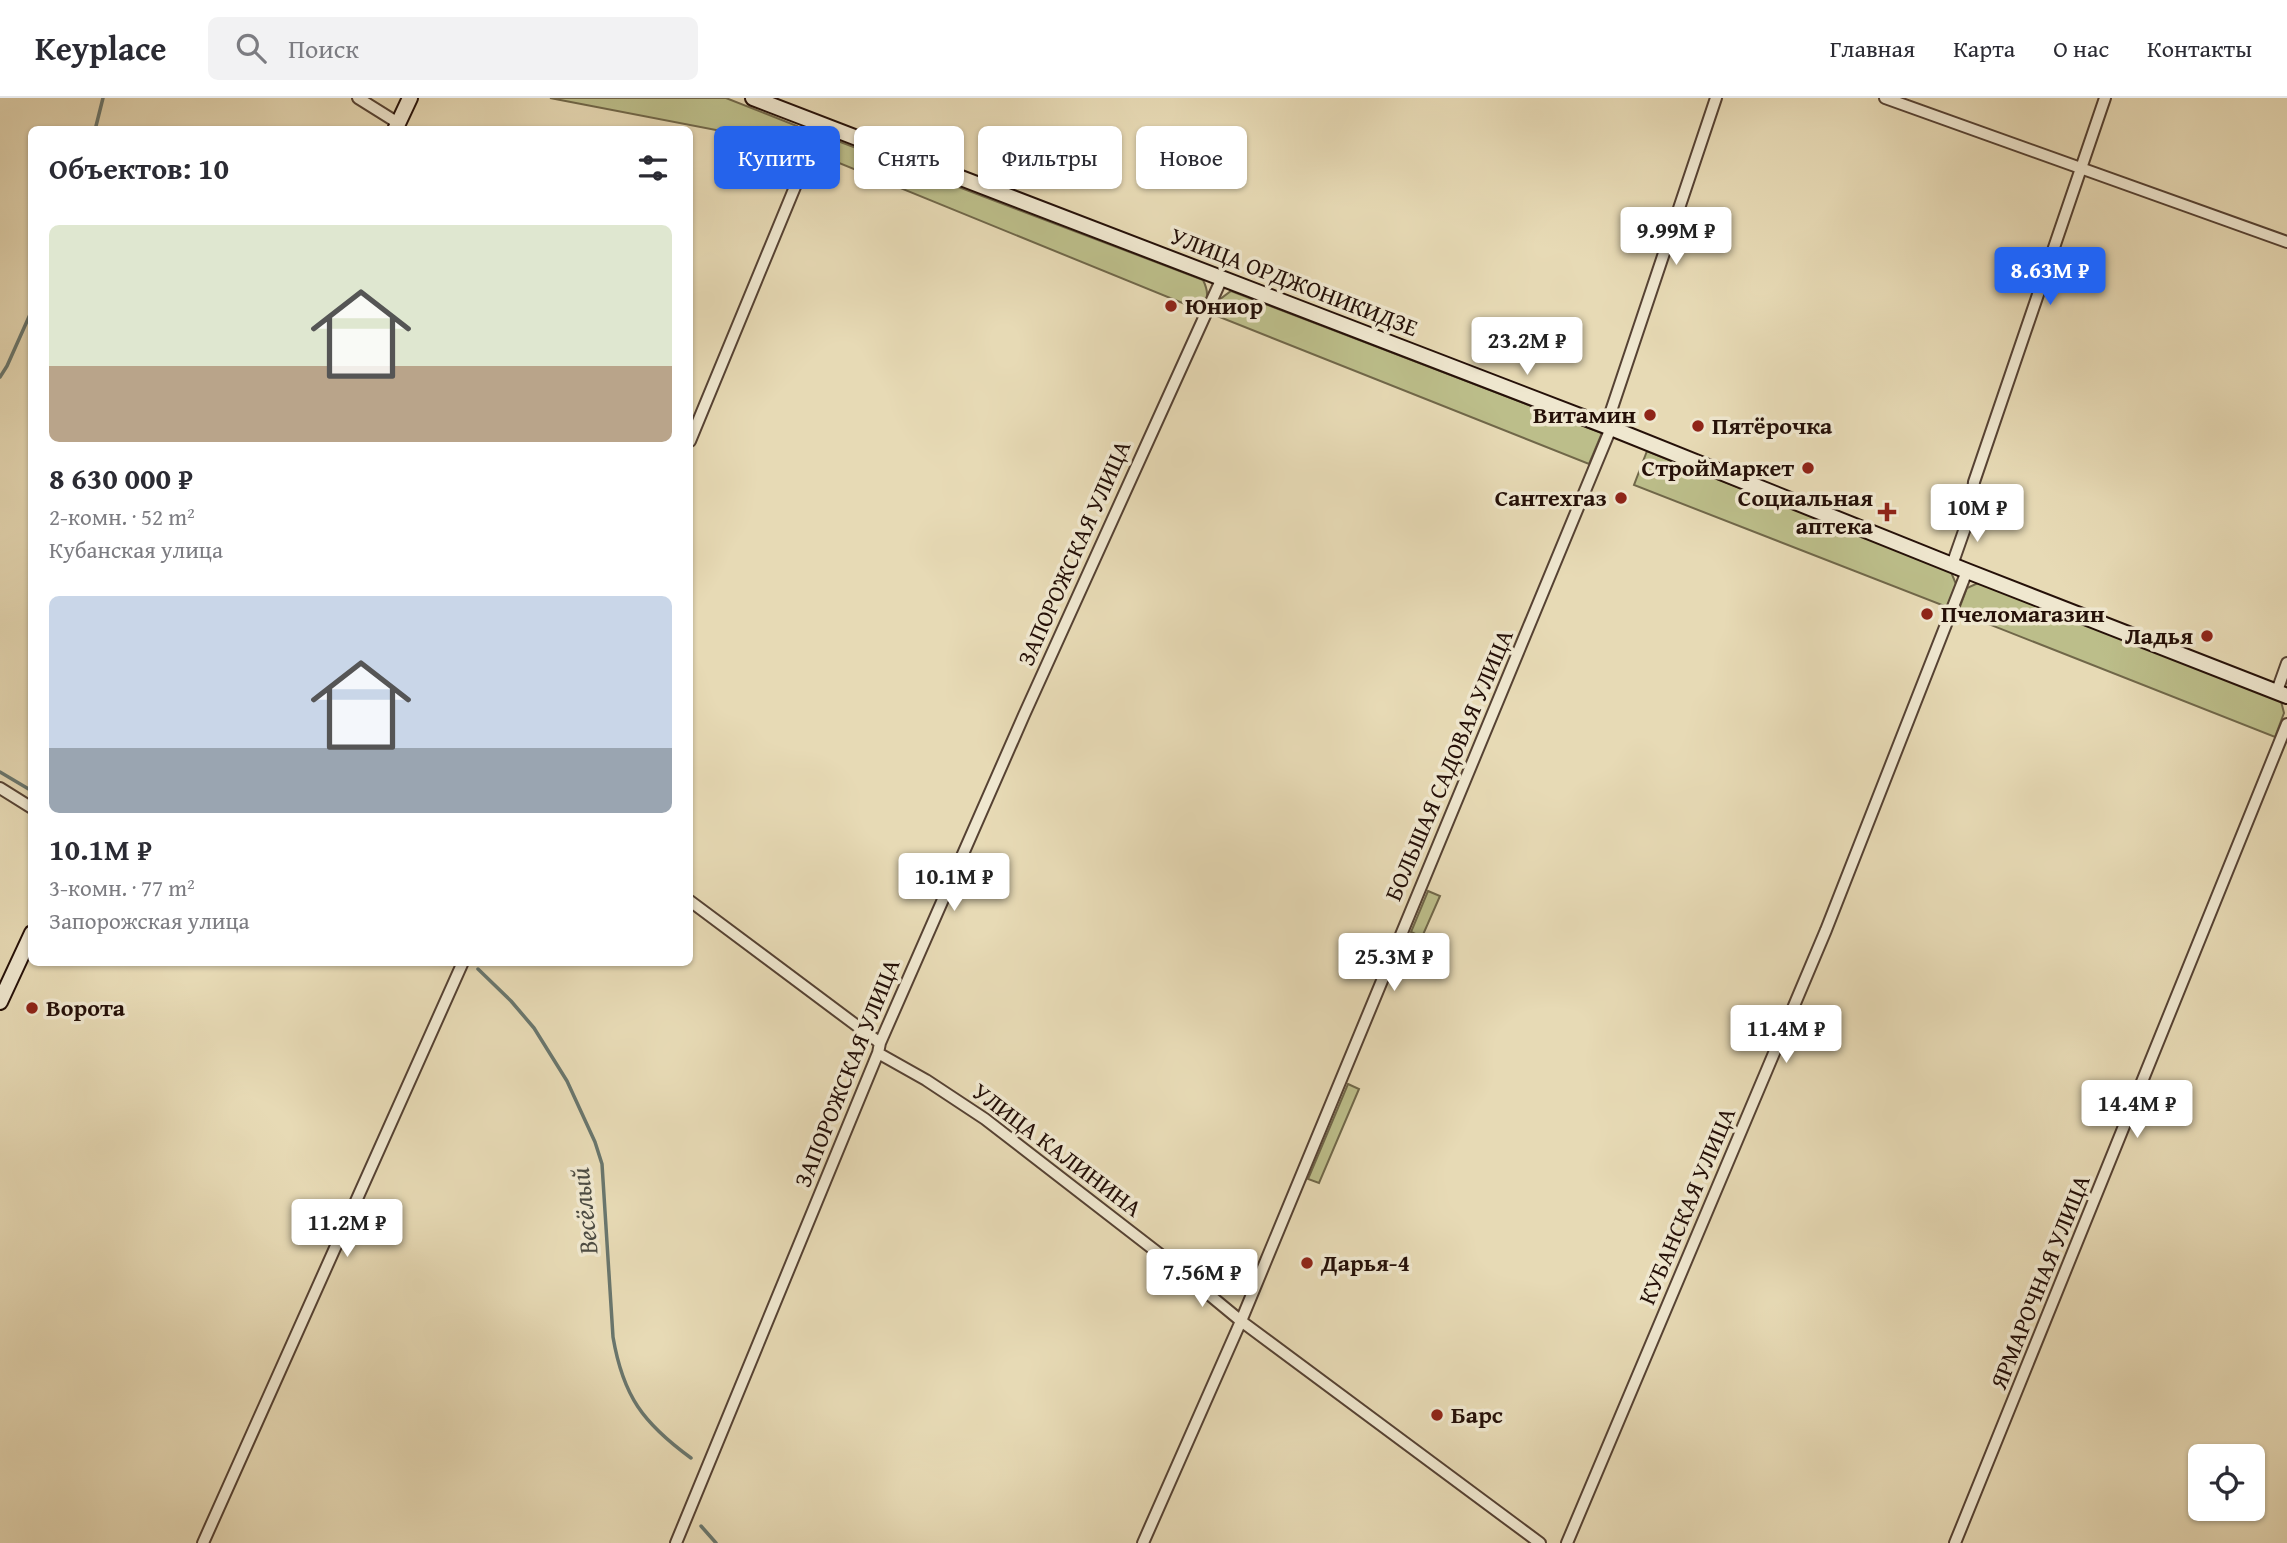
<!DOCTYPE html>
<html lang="ru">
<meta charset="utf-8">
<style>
body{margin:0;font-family:"Gentium Book Plus",serif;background:#f2f2f3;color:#2b2b33;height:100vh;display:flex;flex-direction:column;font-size:26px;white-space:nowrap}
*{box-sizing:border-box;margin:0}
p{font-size:23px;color:#7c7c81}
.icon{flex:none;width:38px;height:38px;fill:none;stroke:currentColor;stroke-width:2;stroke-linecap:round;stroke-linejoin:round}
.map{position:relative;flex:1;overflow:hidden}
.side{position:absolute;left:28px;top:28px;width:665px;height:840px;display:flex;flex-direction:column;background:#fff;border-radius:10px;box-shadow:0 2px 5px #0004}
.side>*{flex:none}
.banner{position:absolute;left:714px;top:28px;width:665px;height:63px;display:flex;gap:14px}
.fabs{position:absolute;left:2188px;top:1346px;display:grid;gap:14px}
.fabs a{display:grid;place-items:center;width:77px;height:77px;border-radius:10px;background:#fff;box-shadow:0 2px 5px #0004;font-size:35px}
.price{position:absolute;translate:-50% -60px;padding:0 16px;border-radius:7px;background:#fff;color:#222;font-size:23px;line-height:46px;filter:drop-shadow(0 2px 4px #0008)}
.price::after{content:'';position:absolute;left:50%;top:42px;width:21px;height:16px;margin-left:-10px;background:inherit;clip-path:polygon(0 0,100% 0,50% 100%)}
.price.current{background:#2563eb;color:#fff}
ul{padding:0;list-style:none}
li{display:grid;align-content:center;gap:14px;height:371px;padding:0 21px}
li span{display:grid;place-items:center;height:217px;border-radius:10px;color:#555}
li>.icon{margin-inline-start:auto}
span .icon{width:126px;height:126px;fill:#fffc;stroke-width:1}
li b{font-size:30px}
h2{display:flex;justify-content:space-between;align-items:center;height:84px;padding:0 21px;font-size:30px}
.tag{padding:0 24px;border-radius:10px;background:#fff;box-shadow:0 2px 5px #0004;font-size:24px;line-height:63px}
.tag.current{background:#2563eb;color:#fff}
header{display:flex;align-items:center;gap:42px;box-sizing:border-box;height:98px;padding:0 35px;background:#fff;border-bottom:2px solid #e1e1e2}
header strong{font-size:33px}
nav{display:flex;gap:38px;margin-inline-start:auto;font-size:24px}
.search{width:490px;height:63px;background:#f2f2f3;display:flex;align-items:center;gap:18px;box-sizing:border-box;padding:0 24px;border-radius:10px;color:#7c7c81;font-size:26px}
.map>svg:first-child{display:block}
</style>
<header>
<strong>Keyplace</strong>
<div class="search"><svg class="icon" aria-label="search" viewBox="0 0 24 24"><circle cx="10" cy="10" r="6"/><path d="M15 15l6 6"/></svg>Поиск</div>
<nav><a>Главная</a><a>Карта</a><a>О нас</a><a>Контакты</a></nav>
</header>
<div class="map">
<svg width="2287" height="1445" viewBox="0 0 2287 1445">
<rect width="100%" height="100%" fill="#e7dab5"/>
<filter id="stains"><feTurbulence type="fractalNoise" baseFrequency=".00286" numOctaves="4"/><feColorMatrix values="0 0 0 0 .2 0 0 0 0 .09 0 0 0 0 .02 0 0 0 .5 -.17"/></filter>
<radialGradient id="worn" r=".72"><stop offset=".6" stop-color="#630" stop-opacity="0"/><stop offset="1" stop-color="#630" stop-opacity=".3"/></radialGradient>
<path fill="#bcbe8a" stroke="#706749" stroke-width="2" d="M 550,0 L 726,0 L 797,28 L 789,46 Z
M 830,40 L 1203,182 C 1209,194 1208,200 1202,213 L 817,56 L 823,43 Z
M 1231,193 L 1602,335 L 1589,366 L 1212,216 L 1219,202 Z
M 1647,353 L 1951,474 L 1956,486 L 1947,509 L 1634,387 Z
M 1978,485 L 2281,603 L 2284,615 L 2275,639 L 1958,514 L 1967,490 Z
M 1428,793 L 1440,798 L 1422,839 L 1411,834 Z
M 1348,986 L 1359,991 L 1319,1085 L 1308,1081 Z"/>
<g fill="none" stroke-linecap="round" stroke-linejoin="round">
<path stroke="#69766d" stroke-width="3.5" d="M 95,32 L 103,0
M 0,279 L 7,268 L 32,212
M 0,674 L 32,693
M 478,871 L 511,903 L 534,930 L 567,983 L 595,1044 L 602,1066 L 613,1239 C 623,1298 643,1325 691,1360
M 701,1428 L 716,1445"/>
<g stroke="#564233" stroke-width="14">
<path id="minor" d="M 358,0 L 398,25
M 1885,0 L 2287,144
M 1606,328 L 1716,0
M 690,343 L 821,26
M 1952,467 L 1971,413 L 1974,384 L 2105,0
M 2277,593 L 2287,565
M 0,690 L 32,710
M 690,803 L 880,945
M 878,955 L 926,982 L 985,1021 L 1166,1161 L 1241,1223 L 1540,1445
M 203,1445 L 463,864
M 676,1445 L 878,955 L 880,945 L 1024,617 L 1222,180
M 1143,1445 L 1241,1223 L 1611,330
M 1567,1445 L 1826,832 L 1967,473
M 1955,1445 L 2287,626"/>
</g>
<g stroke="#251008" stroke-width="18">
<path id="secondary" d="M 753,0 L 1611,330 L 1967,473 L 2287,598
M 395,32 L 410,0
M 0,904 L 32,835"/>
</g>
<use href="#minor" stroke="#efe7cf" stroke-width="10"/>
<use href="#secondary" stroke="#efe7cf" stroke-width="14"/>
</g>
<g fill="#8f2418" stroke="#efe7cf" stroke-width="2.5">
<circle cx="1171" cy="208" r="7"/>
<circle cx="1650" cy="317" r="7"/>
<circle cx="1698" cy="328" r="7"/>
<circle cx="1808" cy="370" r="7"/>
<circle cx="1621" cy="400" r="7"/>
<path d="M1883.5 403.5h7v7h7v7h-7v7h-7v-7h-7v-7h7z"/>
<circle cx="1927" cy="516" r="7"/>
<circle cx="2207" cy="538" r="7"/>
<circle cx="32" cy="910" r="7"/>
<circle cx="1307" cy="1165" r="7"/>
<circle cx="1437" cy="1317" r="7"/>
</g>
<g text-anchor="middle" stroke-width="7" stroke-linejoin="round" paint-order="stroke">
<g font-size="24" fill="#251008" stroke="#efe7cf">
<text transform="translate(1294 184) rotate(21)" y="8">УЛИЦА ОРДЖОНИКИДЗЕ</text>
<text transform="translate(1074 455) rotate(-66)" y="8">ЗАПОРОЖСКАЯ УЛИЦА</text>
<text transform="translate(1449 667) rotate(-67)" y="8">БОЛЬШАЯ САДОВАЯ УЛИЦА</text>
<text transform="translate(847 975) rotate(-68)" y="8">ЗАПОРОЖСКАЯ УЛИЦА</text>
<text transform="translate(1057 1052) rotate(37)" y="8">УЛИЦА КАЛИНИНА</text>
<text transform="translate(1687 1108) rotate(-67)" y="8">КУБАНСКАЯ УЛИЦА</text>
<text transform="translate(2040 1184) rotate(-68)" y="8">ЯРМАРОЧНАЯ УЛИЦА</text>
</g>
<g font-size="24" font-weight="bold" fill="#251008" stroke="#efe7cf" text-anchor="start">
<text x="1185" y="216">Юниор</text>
<text x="1636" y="325" text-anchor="end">Витамин</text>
<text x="1712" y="336">Пятёрочка</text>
<text x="1794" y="378" text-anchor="end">СтройМаркет</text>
<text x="1607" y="408" text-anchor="end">Сантехгаз</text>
<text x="1873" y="408" text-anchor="end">Социальная<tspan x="1873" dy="28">аптека</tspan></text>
<text x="1941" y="524">Пчеломагазин</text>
<text x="2193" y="546" text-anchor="end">Ладья</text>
<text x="46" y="918">Ворота</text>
<text x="1321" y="1173">Дарья-4</text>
<text x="1451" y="1325">Барс</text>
</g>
<g font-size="26" font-style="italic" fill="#4d4c43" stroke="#efe7cf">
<text transform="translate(584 1113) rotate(-96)" y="9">Весёлый</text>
</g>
</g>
<rect width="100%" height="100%" filter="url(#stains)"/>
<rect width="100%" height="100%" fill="url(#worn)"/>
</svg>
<div class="fabs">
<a><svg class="icon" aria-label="locate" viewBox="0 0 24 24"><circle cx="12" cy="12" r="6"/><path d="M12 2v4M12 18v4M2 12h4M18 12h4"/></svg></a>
</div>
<b class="price" style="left:1676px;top:169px">9.99M ₽</b>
<b class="price current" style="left:2050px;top:209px">8.63M ₽</b>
<b class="price" style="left:1527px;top:279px">23.2M ₽</b>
<b class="price" style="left:1977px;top:446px">10M ₽</b>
<b class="price" style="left:954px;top:815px">10.1M ₽</b>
<b class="price" style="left:1394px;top:895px">25.3M ₽</b>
<b class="price" style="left:1786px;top:967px">11.4M ₽</b>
<b class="price" style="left:2137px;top:1042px">14.4M ₽</b>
<b class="price" style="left:347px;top:1161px">11.2M ₽</b>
<b class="price" style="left:1202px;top:1211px">7.56M ₽</b>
<div class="banner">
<a class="tag current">Купить</a>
<a class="tag">Снять</a>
<a class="tag">Фильтры</a>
<a class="tag">Новое</a>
</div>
<section class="side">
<h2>Объектов: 10<svg class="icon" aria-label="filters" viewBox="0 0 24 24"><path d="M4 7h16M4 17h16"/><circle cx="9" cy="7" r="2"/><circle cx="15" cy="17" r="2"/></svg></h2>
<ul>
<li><span style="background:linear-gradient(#dfe7d0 65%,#b9a48a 0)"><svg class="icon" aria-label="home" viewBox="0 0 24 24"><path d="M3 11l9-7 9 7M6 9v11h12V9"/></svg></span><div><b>8 630 000 ₽</b><p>2-комн. · 52 m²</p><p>Кубанская улица</p></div></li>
<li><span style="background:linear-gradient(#c9d6e8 70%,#9aa5b1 0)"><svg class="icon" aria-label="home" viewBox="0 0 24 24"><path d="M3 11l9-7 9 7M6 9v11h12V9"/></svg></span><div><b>10.1M ₽</b><p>3-комн. · 77 m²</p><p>Запорожская улица</p></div></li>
</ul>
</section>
</div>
